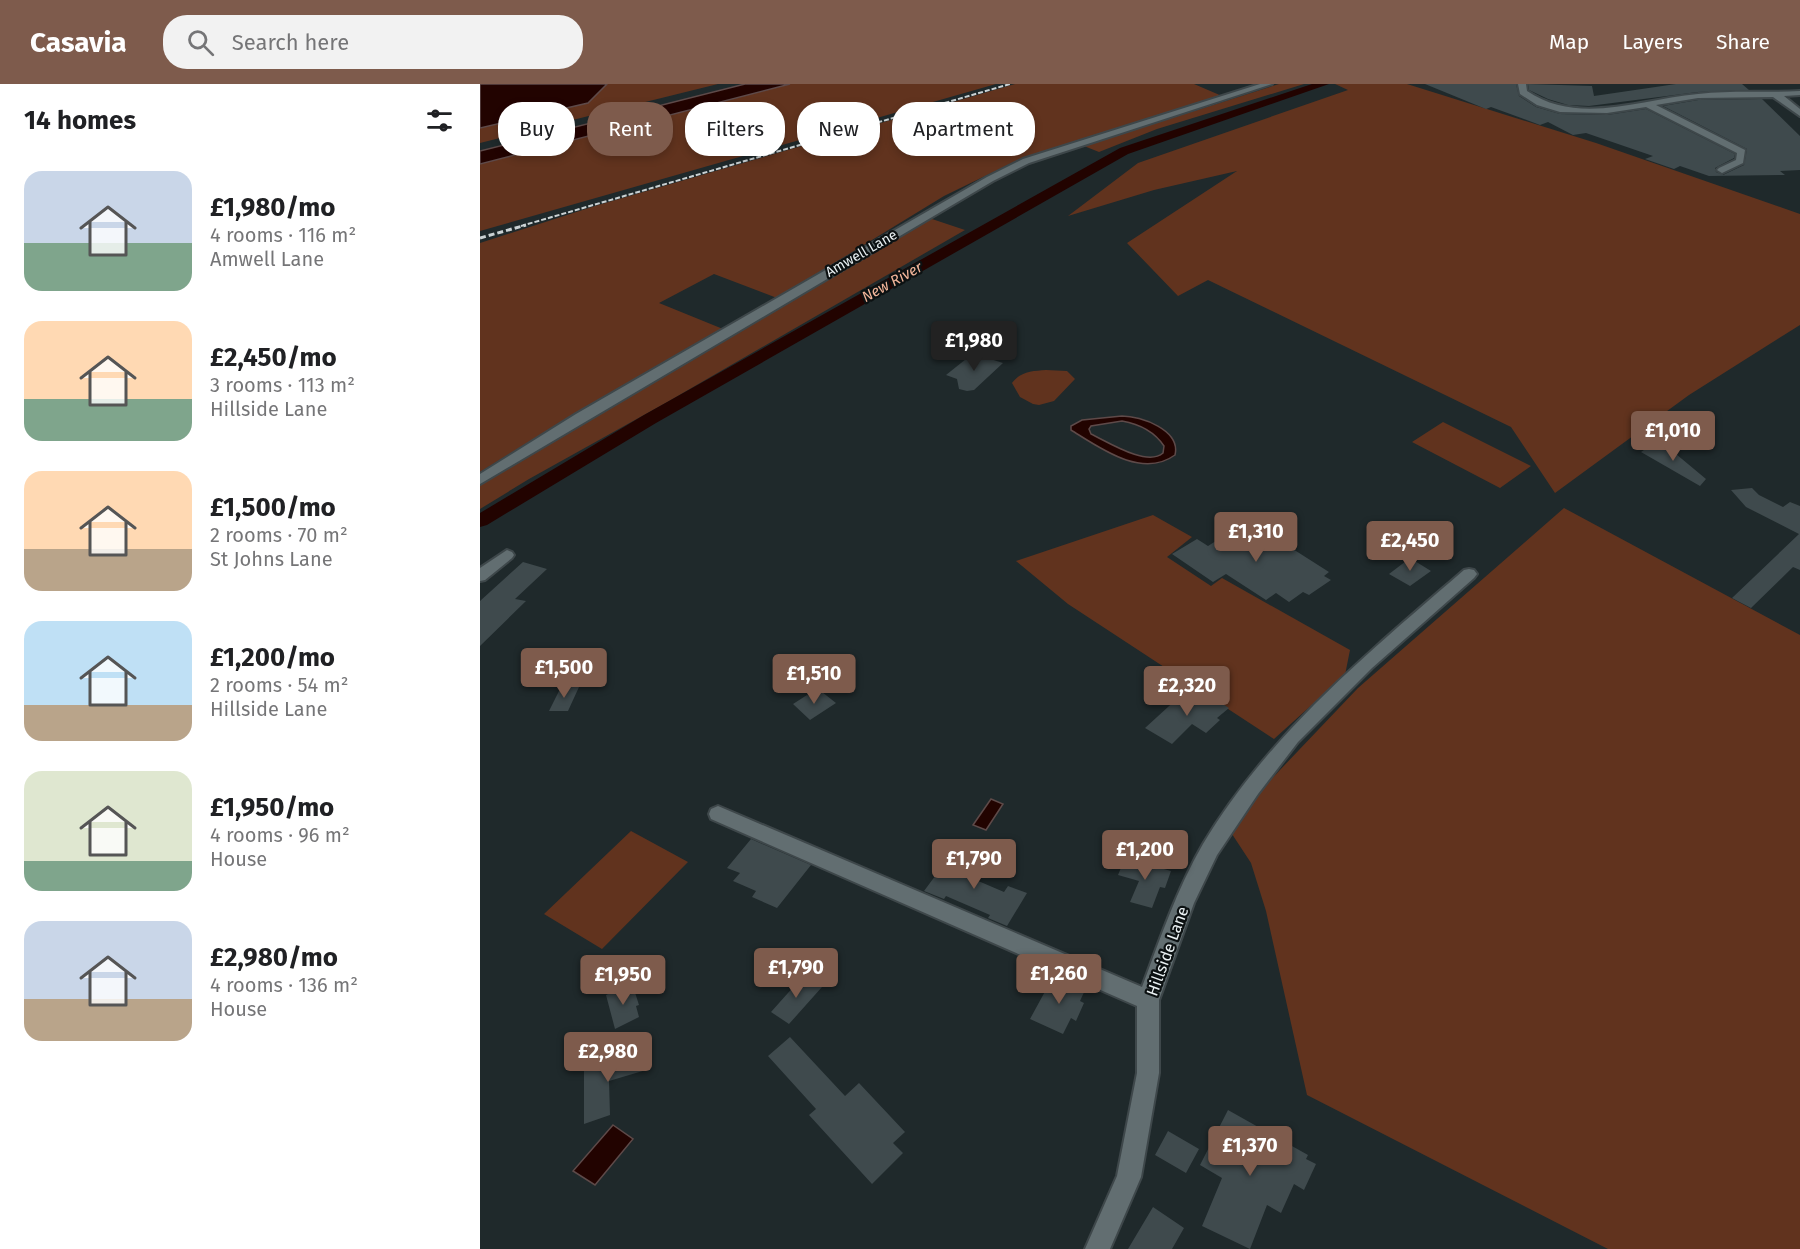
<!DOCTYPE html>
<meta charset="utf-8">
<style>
body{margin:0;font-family:"Fira Sans",sans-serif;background:#f2f2f2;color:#202124;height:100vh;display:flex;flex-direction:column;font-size:22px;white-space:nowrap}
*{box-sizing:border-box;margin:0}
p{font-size:20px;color:#757577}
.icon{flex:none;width:33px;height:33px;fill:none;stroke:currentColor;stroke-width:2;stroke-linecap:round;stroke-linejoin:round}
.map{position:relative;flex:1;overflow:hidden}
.sheet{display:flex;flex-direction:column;background:#fff;width:480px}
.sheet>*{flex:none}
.banner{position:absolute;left:18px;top:18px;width:570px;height:54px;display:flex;gap:12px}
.price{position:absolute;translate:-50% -51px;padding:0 14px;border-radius:6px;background:#7e5b4c;color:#fff;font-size:20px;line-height:39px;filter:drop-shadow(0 2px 3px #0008)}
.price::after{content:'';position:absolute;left:50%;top:36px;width:18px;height:14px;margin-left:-9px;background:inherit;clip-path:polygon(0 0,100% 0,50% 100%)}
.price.active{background:#222;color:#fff}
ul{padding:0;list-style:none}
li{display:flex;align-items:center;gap:18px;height:150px;padding:0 24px}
li span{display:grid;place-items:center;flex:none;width:168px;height:120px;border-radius:18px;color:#555}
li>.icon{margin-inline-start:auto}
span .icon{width:72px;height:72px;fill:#fffc;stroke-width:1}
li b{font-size:26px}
h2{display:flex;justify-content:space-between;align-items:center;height:72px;padding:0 24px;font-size:26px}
.chip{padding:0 21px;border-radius:24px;background:#fff;box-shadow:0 3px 9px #0003;font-size:21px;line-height:54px}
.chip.active{background:#7e5b4c;color:#fff}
header{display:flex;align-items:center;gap:36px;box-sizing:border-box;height:84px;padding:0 30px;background:#7e5b4c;color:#fff}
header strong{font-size:28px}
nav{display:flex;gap:33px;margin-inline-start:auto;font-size:21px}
.search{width:420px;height:54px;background:#f2f2f2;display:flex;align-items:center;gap:15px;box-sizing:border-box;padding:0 21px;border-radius:24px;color:#757577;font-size:22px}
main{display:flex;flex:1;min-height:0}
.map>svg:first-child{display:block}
</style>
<header>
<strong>Casavia</strong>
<div class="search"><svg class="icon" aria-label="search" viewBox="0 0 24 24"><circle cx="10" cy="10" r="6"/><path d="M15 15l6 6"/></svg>Search here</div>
<nav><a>Map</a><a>Layers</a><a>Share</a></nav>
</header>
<main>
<section class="sheet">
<h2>14 homes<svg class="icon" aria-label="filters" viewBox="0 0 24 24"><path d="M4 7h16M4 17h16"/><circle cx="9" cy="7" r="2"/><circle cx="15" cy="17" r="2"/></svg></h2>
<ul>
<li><span style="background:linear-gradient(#c9d6e8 60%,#7fa58c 0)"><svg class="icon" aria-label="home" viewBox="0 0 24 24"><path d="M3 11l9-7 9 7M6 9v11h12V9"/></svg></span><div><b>£1,980/mo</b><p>4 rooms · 116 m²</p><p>Amwell Lane</p></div></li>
<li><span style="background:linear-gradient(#ffd9b3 65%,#7fa58c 0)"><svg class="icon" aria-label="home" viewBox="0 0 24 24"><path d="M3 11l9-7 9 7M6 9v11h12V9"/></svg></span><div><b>£2,450/mo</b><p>3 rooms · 113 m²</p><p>Hillside Lane</p></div></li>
<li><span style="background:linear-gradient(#ffd9b3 65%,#b9a48a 0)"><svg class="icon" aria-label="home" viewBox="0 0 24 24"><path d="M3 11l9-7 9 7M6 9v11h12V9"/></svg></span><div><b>£1,500/mo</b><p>2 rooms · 70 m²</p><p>St Johns Lane</p></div></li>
<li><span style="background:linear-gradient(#bfe0f5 70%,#b9a48a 0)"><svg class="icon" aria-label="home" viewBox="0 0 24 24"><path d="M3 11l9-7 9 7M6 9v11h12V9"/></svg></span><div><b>£1,200/mo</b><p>2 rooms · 54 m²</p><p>Hillside Lane</p></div></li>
<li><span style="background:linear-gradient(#dfe7d0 75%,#7fa58c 0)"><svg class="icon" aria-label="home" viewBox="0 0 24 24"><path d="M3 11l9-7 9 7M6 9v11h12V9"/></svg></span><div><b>£1,950/mo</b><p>4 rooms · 96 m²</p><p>House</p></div></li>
<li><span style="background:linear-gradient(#c9d6e8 65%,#b9a48a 0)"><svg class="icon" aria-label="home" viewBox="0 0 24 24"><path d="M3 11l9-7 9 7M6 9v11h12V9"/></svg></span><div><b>£2,980/mo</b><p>4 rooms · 136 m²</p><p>House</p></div></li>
</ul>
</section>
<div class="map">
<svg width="1320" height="1165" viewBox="0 0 1320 1165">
<rect width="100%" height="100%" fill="#1f292b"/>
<path fill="#61331e" d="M 127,0 L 238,0 L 0,59 L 0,44 L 108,19 Z
M 310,0 L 516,0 L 0,147 L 0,80 Z
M 535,0 L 714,0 L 742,12 L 538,76 L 464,112 L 297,214 L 234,190 L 179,219 L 243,245 L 91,332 L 0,388 L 0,159 L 115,122 Z
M 799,0 L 824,0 L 677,45 L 619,68 L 604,62 Z
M 855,0 L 927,0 L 1116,59 L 1320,130 L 1320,241 L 1209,311 L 1075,409 L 1031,343 L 728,196 L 698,212 L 647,159 L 757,87 L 674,106 L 588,132 L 658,79 L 868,6 Z
M 446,133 L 485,146 L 189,317 L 49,395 L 0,425 L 0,401 Z
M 566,286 L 587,287 L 595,295 L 574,317 L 559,321 L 553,320 L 540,313 L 532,299 C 541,287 553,287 566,286 Z
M 963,338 L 1051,382 L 1020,404 L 932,358 Z
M 1084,424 L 1320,551 L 1320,1165 L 1128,1165 L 827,1011 L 786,827 L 771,779 L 752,750 L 779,708 L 878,604 Z
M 673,431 L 712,453 L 687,473 L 731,502 L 742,494 L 870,566 L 865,591 L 794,655 L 588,520 L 536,477 Z
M 151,747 L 208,778 L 122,865 L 64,830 Z"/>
<path fill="#220300" stroke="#5e4a49" stroke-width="1.5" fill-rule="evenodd" d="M 0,0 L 127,0 L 108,19 L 0,44 Z
M 265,0 L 310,0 L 0,80 L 0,67 Z
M 642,332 C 661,332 701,346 695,371 C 662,395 620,364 591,346 L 591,342 L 602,336 ZM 642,337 C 659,340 674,347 684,362 L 683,369 C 667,383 628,358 611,350 L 609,345 L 611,342 Z
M 511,715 L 523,720 L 506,746 L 493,741 Z
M 133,1041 L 153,1055 L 115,1101 L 93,1087 Z"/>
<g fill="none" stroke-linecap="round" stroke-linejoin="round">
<path fill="#220300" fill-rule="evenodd" d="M 832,0 L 849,0 L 648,70 L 176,339 L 7,441 L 0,443 L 0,429 L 164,331 L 640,64 Z"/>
</g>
<path fill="#3f4a4d" d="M 945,0 L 1036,0 L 1039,12 L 1056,23 L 1080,30 L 1127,31 L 1166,25 L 1255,70 L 1254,74 L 1235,84 L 1236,88 L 1243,91 L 1264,81 L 1267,65 L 1183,22 L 1218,16 L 1282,15 L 1320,52 L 1320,86 L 1300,87 L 1305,91 L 1229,92 L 1200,82 L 1194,85 L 1165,75 L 1173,72 L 1106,49 L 1093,51 L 1068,38 L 1060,41 L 1011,23 L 1006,25 Z
M 1048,0 L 1112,2 L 1114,12 L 1196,0 L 1262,0 L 1269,6 L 1218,8 L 1109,22 L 1088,21 L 1068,15 L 1049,6 Z
M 498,271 L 523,279 L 494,306 L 487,307 L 479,305 L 477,295 L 466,291 L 486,275 L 491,277 Z
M 1177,357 L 1190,365 L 1226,395 L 1220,402 L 1161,368 Z
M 1272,404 L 1279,411 L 1303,423 L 1310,418 L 1320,422 L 1320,486 L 1313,483 L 1271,524 L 1252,514 L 1319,450 L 1266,423 L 1251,406 Z
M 772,434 L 798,450 L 794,453 L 849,488 L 844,492 L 851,496 L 829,511 L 823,508 L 809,518 L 796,509 L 786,516 L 746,490 L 733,498 L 692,470 L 717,455 L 728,462 Z
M 930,474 L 951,487 L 930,502 L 909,490 Z
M 43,478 L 67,485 L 35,515 L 46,517 L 0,562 L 0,517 Z
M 81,603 L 99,603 L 88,627 L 69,627 Z
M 721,606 L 749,624 L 737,634 L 740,636 L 726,649 L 712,640 L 692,660 L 665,644 L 700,612 L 708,617 Z
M 342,608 L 356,619 L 330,636 L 313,620 L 327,611 L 332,614 Z
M 271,755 L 331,781 L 297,824 L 272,813 L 276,807 L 253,797 L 260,789 L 247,784 Z
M 476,764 L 492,770 L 483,783 L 486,784 L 482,790 L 524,808 L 528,802 L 547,809 L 527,842 L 508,834 L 510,831 L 466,812 L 464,815 L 444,807 Z
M 645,774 L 691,787 L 685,804 L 680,803 L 672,824 L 650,818 L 659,797 L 638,791 Z
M 324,891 L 342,903 L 309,940 L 291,928 Z
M 574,891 L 606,904 L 600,917 L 604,919 L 596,937 L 591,934 L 583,950 L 550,935 Z
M 152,899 L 159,921 L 156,922 L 159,933 L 135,945 L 126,911 Z
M 310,953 L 365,1012 L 379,999 L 425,1048 L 413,1059 L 423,1069 L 392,1100 L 329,1031 L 336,1025 L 288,972 Z
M 166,965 L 166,986 L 129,997 L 130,1031 L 104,1040 L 104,984 Z
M 748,1026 L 828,1071 L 826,1075 L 836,1080 L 824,1106 L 814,1100 L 801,1129 L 787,1121 L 770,1165 L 722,1142 L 742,1094 L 720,1081 Z
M 688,1047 L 719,1065 L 706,1089 L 675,1071 Z
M 673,1123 L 704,1144 L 692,1165 L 648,1165 Z"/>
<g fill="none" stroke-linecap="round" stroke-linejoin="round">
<g stroke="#3e474a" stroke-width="4">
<path id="minor" d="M 780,0 L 792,0 L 549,79 L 513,97 L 0,400 L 0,390 L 96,330 L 507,93 L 543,75 Z
M 1038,0 L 1046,0 L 1047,7 C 1098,42 1162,15 1218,10 C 1252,6 1286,9 1320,7 L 1320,11 L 1304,12 L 1320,25 L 1320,32 L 1293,13 L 1218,14 L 1176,21 L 1265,66 L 1263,79 L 1242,89 L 1237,86 L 1239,84 L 1256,76 L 1257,69 L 1166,23 L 1127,29 L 1080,28 L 1057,21 L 1040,10 Z
M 27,466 L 32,468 L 34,471 L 32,474 L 5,496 L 0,497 L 0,484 Z
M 989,485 L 994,486 L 997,490 L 994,494 L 892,584 L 818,658 L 778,710 L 737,771 L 714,819 L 679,916 L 679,989 L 661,1093 L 630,1165 L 605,1165 L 637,1092 L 657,989 L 657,922 L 231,735 L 229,730 L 231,725 L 238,722 L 245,725 L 662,903 C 680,855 697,805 723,760 C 789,650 888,569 984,486 Z"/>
</g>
<use href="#minor" fill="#626e71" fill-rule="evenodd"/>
<path stroke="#cad1d3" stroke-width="2" stroke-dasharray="5 2" stroke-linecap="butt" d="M 41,142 L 530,0"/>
<path stroke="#cad1d3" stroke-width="3" stroke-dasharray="6 3" stroke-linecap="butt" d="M 0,154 L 46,141"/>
</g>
<g text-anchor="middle" stroke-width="4.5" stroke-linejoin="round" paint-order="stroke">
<g font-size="14" fill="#eaf1f3" stroke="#0c1112">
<text transform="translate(381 169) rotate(-30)" y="5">Amwell Lane</text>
</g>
<g font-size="15" font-style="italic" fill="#f2b59a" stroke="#0c1112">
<text transform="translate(412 198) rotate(-29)" y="5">New River</text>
</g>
<g font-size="16" fill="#eaf1f3" stroke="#0c1112">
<text transform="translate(687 867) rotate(-70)" y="6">Hillside Lane</text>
</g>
</g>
</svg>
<b class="price active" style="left:494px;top:288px">£1,980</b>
<b class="price" style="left:1193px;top:378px">£1,010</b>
<b class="price" style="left:776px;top:479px">£1,310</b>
<b class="price" style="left:930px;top:488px">£2,450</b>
<b class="price" style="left:84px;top:615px">£1,500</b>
<b class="price" style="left:334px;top:621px">£1,510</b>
<b class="price" style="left:707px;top:633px">£2,320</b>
<b class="price" style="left:665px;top:797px">£1,200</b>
<b class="price" style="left:494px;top:806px">£1,790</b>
<b class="price" style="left:316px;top:915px">£1,790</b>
<b class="price" style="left:579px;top:921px">£1,260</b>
<b class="price" style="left:143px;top:922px">£1,950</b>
<b class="price" style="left:128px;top:999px">£2,980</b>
<b class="price" style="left:770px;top:1093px">£1,370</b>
<div class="banner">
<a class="chip">Buy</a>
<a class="chip active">Rent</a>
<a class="chip">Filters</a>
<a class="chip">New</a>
<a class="chip">Apartment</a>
</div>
</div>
</main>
